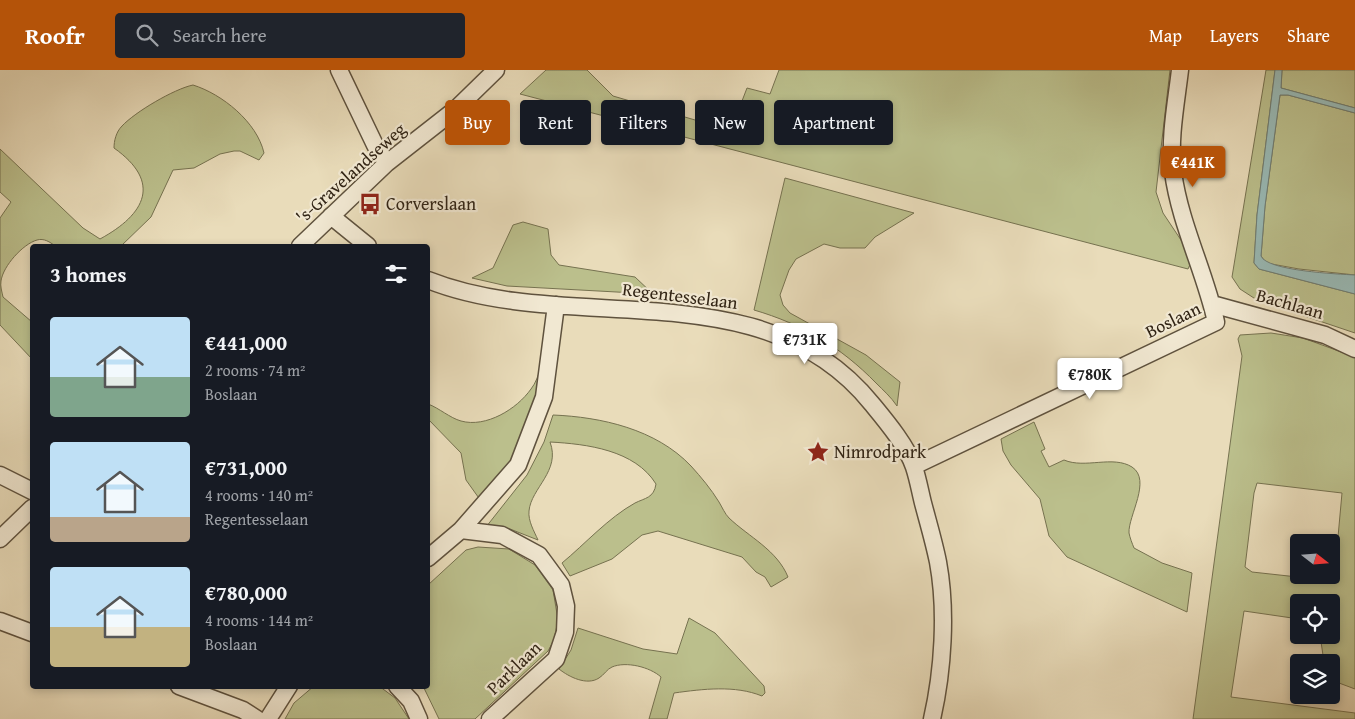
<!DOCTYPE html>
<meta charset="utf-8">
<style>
body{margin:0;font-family:"Gentium Book Plus",serif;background:#20242c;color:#f1f3f6;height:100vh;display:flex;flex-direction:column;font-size:19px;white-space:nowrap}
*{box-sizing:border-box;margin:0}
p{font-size:16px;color:#9ea1a6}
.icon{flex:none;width:28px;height:28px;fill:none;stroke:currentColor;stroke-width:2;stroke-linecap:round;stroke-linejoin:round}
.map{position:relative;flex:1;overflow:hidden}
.details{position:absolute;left:30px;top:174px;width:400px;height:445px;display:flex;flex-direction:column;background:#171b24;border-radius:5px;box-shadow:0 2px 8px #0003}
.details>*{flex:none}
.top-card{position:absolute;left:445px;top:30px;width:475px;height:45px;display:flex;gap:10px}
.needle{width:32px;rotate:107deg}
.fabs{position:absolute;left:1290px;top:464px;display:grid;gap:10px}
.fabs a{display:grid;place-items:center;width:50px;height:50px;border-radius:5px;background:#171b24;box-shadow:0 2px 8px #0003;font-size:25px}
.price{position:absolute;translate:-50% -42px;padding:0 11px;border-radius:5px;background:#fff;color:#222;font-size:16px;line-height:32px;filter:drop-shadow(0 1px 2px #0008)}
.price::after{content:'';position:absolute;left:50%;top:30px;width:15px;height:11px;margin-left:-8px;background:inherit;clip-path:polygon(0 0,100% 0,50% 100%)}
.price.on{background:#b45309;color:#fff}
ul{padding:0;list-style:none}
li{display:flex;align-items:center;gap:15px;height:125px;padding:0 20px}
li span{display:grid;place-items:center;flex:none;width:140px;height:100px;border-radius:5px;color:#555}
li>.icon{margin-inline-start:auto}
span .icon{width:60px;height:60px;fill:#fffc;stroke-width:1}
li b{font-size:21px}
h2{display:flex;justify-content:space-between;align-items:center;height:60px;padding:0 20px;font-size:21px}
.pill{padding:0 18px;border-radius:5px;background:#171b24;box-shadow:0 2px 8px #0003;font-size:18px;line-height:45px}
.pill.on{background:#b45309;color:#fff}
header{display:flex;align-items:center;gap:30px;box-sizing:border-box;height:70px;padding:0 25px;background:#b45309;color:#fff}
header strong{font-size:24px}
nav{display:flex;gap:28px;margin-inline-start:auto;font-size:18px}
.search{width:350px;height:45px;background:#20242c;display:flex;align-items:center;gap:12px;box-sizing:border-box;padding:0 18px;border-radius:5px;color:#9ea1a6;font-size:19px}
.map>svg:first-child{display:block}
</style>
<header>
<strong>Roofr</strong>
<div class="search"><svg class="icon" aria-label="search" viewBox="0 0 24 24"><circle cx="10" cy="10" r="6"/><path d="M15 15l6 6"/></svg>Search here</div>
<nav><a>Map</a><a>Layers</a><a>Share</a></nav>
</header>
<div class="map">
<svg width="1355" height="649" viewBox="0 0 1355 649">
<rect width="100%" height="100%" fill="#e9dcba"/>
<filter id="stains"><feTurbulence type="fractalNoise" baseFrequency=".004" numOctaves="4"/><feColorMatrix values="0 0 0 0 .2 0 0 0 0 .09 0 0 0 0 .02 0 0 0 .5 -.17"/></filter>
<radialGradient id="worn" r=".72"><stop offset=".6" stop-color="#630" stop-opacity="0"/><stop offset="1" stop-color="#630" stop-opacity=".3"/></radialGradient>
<path fill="#bbbf8c" stroke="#767250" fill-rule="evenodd" d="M 546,0 L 587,0 L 613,26 L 719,57 L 732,57 L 747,18 L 770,24 L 779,0 L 1170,0 L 1156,122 L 1163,143 L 1193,188 L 1188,199 L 520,24 Z
M 1266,0 L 1275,0 L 1257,145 L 1254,193 L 1259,199 L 1355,224 L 1355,263 L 1257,230 L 1240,219 L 1232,207 Z
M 1282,0 L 1355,0 L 1355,38 L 1281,18 Z
M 193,15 C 222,24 257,52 264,83 L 259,90 L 240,81 L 234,81 L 220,84 L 194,98 L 173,100 L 151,147 L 121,176 L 55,176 C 50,172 44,168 37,170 C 23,174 3,196 1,211 C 0,216 2,222 3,227 L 32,252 L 32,289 L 0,255 L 0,148 L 11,132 L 0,122 L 0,79 L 83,158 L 100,169 C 146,144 162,112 114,78 C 114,71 116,62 122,56 C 135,42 174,19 193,15 Z
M 1280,25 L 1288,25 L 1355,43 L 1355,205 L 1299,199 L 1266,193 L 1261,186 L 1265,136 Z
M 785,108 L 914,143 L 875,167 L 865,178 L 840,178 L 824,174 L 796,189 L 789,200 L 780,225 L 783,235 L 790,243 L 866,285 L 900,312 L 897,336 C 891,327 883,320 876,313 C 841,277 802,254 754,240 Z
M 523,152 L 548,159 L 551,185 L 559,195 L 635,207 L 653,224 L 507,216 L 472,208 L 493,198 L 513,155 Z
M 1271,263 L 1303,268 L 1355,287 L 1355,619 L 1331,610 L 1331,592 L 1324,592 L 1320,565 L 1331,565 L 1331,532 L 1299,532 L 1299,549 L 1244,541 L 1231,627 L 1355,643 L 1355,649 L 1193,649 L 1242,286 L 1238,269 L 1240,265 ZM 1257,413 L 1342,423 L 1334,511 L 1252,502 L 1245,497 L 1254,423 Z
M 541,298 L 535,337 L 513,388 L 481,431 L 466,410 L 461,383 L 428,349 L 428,334 C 439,338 450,348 461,351 C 486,358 517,339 531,319 C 536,313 538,305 541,298 Z
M 553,345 C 601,347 656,359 691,396 C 701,407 711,419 719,432 C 722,437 725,444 729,448 C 749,467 777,480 788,507 L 771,517 L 765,507 L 756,502 L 742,487 L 658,461 L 642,465 L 612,489 L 570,506 L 562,493 C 585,474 608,448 635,433 C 645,428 654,428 656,414 C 635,380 587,374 550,372 C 561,401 531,418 529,441 C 528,451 534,461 538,470 L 510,459 L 486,457 L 527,405 L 544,372 Z
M 1034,352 L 1045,379 L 1041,381 L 1049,397 L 1064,390 C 1085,399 1113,385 1132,397 C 1152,410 1128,446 1129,463 C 1130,468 1132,473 1134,478 L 1162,493 L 1192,503 L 1187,542 L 1067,487 L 1049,466 L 1040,429 L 1011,395 L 1003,381 L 1001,369 Z
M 478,477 L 509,479 L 535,495 L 553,520 L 558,550 L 554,570 L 548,581 L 475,649 L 439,649 L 423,616 L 428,616 L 428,515 L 466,480 Z
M 689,548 L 715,563 L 764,616 L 765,623 L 762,626 C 735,615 703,619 674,623 L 667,649 L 649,649 L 661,607 C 650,597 626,591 612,597 C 607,599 604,605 599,608 C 587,616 569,607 559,599 L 571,580 L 578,558 L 643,579 L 677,584 Z
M 314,616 L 379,616 L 395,628 L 409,649 L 285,649 L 294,633 Z"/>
<path fill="#99bab6" stroke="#6f7e76" d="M 1275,0 L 1282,0 L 1281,18 L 1355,38 L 1355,43 L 1288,25 L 1280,25 L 1265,136 L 1261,186 C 1267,201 1338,204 1355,205 L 1355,224 L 1259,199 L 1254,193 L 1257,145 Z"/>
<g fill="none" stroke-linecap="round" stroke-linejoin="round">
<g stroke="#5f523e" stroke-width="19">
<path id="minor" d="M 339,0 L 375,75 L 387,93
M 331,146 L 368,176
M 300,176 L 387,93 L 456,39 L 496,0
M 428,210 C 571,267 762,197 872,334 C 886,351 907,376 914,397 C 918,409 920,421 923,433 C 928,452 934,472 938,492 C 947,541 943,601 932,649
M 1212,234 L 1325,265 L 1355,279
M 914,396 L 1216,252 C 1205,202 1180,154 1173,102 C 1169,68 1176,34 1180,0
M 0,405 L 32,421
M 461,460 L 502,465 L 539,485 L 561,515 L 566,536 L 565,562 L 556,589 L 490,649
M 0,469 L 32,438
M 428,488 L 461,460 L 518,395 L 544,327 L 556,235
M 0,551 L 32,563
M 179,616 L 243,640 L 257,649
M 397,616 L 411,631 L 419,649
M 268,649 L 289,616"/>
</g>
<use href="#minor" stroke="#f1e8d2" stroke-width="16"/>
</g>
<defs>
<g id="bus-bare" transform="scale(1.725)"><path d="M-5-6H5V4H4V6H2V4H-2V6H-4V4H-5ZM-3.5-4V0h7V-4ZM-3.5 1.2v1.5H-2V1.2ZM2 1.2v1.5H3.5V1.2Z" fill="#8f2418" stroke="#f1e8d2" stroke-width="2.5" paint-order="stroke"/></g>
<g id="sight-bare" transform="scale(1.725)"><path d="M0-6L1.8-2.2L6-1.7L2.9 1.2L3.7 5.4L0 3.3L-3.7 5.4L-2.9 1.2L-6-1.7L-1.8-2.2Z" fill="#8f2418" stroke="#f1e8d2" stroke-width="2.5" paint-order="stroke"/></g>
</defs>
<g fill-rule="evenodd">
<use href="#bus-bare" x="370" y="134"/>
<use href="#sight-bare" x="818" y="382"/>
</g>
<g text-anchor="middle" stroke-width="4.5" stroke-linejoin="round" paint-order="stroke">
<g font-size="18" fill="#312415" stroke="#f1e8d2">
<text transform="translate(351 103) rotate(-42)" y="6">'s-Gravelandseweg</text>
<text transform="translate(680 226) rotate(7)" y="6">Regentesselaan</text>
<text transform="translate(1290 234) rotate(16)" y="6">Bachlaan</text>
<text transform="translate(1173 250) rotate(-26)" y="6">Boslaan</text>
<text transform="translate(514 598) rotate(-44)" y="6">Parklaan</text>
</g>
<g font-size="18" fill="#312415" stroke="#f1e8d2" text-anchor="start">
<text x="386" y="140">Corverslaan</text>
<text x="834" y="388">Nimrodpark</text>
</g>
</g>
<rect width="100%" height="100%" filter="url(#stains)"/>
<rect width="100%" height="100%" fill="url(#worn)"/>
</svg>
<div class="fabs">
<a><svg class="needle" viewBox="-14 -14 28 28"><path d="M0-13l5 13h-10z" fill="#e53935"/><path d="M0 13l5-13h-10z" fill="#9ea1a6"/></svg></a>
<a><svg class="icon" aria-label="locate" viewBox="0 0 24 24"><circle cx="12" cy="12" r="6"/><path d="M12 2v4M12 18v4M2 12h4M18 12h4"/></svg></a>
<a><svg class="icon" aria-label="layers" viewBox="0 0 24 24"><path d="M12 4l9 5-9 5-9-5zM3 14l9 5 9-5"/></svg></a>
</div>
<b class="price on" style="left:1193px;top:118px">€441K</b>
<b class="price" style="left:805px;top:295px">€731K</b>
<b class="price" style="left:1090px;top:330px">€780K</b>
<div class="top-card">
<a class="pill on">Buy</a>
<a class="pill">Rent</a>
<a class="pill">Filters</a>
<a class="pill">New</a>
<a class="pill">Apartment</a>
</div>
<section class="details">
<h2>3 homes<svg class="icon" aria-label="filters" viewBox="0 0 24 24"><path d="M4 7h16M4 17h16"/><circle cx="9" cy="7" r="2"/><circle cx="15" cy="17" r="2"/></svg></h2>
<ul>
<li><span style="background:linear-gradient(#bfe0f5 60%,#7fa58c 0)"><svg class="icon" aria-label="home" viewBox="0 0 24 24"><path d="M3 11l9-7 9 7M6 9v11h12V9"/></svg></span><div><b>€441,000</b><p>2 rooms · 74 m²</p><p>Boslaan</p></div></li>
<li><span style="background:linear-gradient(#bfe0f5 75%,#b9a48a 0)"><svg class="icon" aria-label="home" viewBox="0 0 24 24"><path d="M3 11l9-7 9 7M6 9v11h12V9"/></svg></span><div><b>€731,000</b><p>4 rooms · 140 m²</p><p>Regentesselaan</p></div></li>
<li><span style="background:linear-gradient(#bfe0f5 60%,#c2b280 0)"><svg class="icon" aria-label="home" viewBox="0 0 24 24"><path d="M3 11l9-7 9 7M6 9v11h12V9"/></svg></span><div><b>€780,000</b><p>4 rooms · 144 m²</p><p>Boslaan</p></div></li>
</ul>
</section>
</div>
